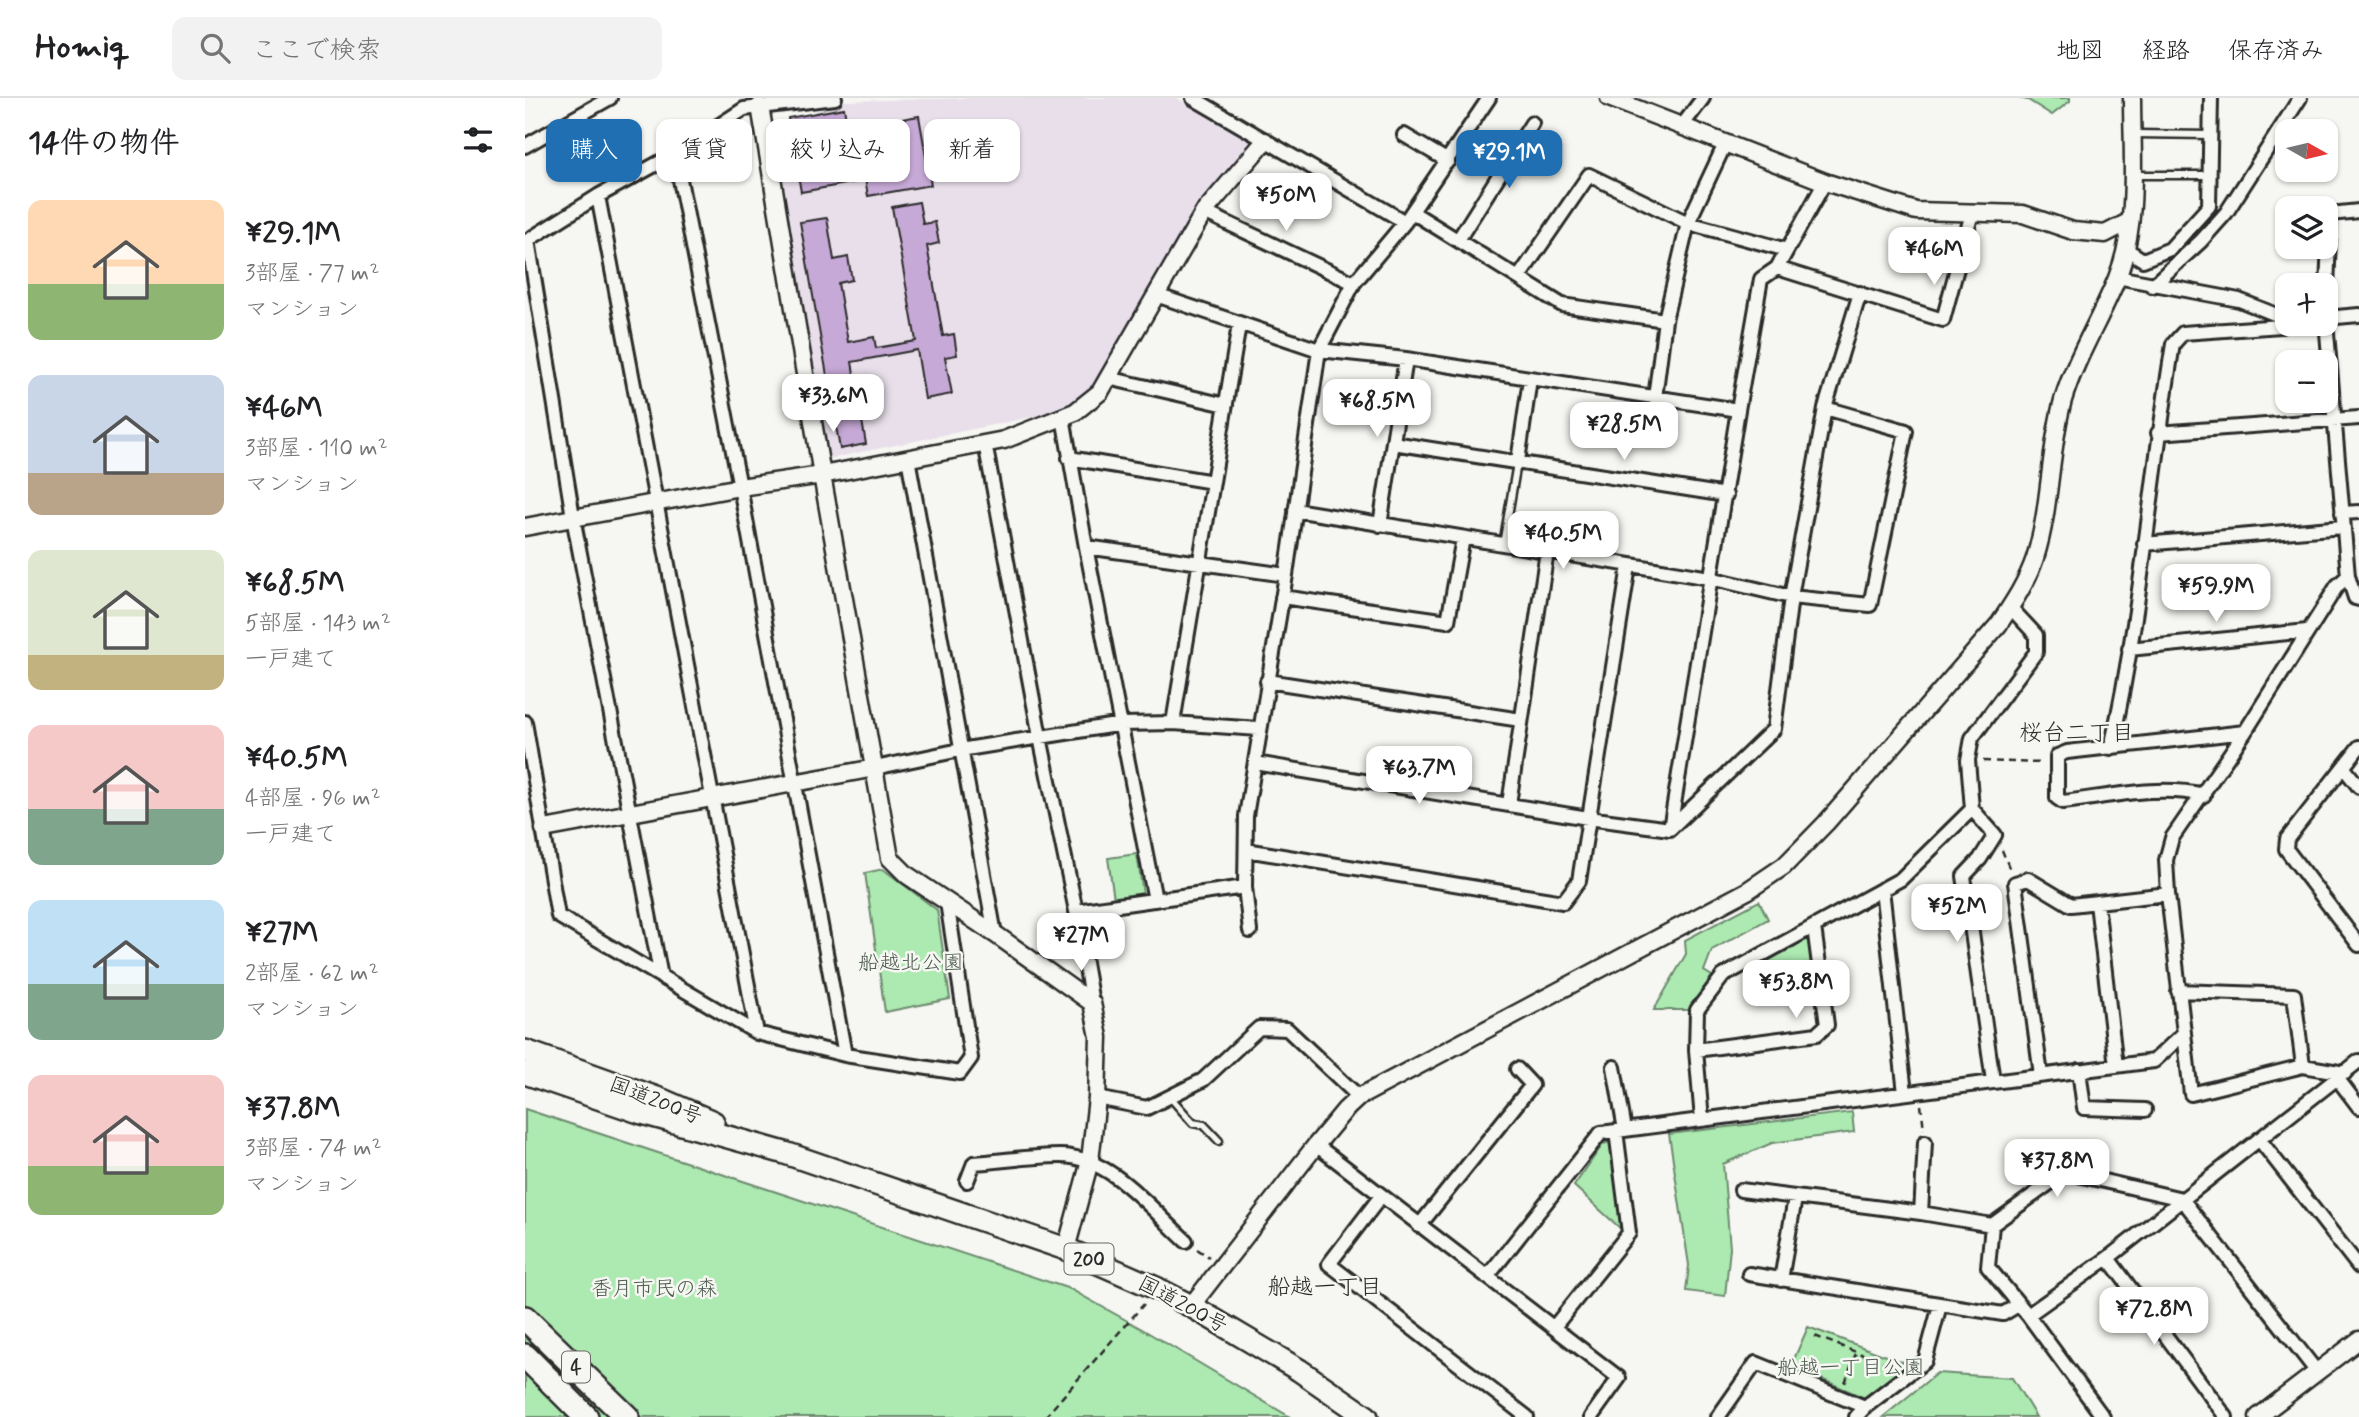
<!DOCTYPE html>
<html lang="ja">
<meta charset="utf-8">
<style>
body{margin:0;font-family:Mynerve,"Klee One",sans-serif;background:#f2f2f2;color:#202124;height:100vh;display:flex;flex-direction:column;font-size:26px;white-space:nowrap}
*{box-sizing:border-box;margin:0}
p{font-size:23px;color:#757577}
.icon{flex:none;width:38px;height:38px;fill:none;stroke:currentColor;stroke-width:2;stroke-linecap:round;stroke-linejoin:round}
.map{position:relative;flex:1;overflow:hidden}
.sheet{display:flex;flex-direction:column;background:#fff;width:525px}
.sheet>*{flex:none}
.banner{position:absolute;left:21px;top:21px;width:665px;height:63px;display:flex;gap:14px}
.needle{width:46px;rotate:98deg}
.tools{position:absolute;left:1750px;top:21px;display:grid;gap:14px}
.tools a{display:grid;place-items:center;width:63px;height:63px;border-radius:14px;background:#fff;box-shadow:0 2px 5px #0004;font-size:35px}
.price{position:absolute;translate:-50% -60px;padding:0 16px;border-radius:14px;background:#fff;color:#222;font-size:23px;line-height:46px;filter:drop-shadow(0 2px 4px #0008)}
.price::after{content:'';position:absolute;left:50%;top:42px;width:21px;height:16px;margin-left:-10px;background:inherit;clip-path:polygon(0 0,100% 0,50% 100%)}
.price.current{background:#1f6fb2;color:#fff}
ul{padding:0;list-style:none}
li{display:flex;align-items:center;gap:21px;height:175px;padding:0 28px}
li span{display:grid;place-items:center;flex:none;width:196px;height:140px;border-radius:14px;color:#555}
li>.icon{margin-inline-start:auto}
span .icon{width:84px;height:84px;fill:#fffc;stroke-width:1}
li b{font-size:30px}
h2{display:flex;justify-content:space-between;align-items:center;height:84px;padding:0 28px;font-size:30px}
.pill{padding:0 24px;border-radius:14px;background:#fff;box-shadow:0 2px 5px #0004;font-size:24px;line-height:63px}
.pill.current{background:#1f6fb2;color:#fff}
header{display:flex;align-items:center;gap:42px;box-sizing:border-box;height:98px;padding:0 35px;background:#fff;border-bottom:2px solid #e0e0e0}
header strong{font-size:33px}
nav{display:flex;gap:38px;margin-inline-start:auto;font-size:24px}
.search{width:490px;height:63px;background:#f2f2f2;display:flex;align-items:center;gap:18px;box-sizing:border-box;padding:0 24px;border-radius:14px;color:#757577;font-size:26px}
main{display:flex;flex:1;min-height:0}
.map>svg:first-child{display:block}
</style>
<header>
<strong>Homiq</strong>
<div class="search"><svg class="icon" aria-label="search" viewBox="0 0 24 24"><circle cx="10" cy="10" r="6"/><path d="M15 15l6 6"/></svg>ここで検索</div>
<nav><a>地図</a><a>経路</a><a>保存済み</a></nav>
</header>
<main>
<section class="sheet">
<h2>14件の物件<svg class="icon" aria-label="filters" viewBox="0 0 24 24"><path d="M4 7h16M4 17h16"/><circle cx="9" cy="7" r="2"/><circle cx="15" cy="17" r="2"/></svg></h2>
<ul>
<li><span style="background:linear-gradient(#ffd9b3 60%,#8fb573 0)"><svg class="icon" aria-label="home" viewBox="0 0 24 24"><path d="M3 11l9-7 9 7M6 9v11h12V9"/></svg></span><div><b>¥29.1M</b><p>3部屋 · 77 m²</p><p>マンション</p></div></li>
<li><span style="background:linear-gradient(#c9d6e8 70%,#b9a48a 0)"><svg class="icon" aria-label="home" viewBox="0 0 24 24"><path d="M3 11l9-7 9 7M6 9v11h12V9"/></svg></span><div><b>¥46M</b><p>3部屋 · 110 m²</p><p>マンション</p></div></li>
<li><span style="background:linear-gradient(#dfe7d0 75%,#c2b280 0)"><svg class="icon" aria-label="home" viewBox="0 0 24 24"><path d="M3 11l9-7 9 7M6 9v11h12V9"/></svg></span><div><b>¥68.5M</b><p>5部屋 · 143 m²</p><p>一戸建て</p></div></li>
<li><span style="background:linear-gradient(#f6c9c9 60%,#7fa58c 0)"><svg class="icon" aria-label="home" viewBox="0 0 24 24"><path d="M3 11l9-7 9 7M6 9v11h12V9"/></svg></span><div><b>¥40.5M</b><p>4部屋 · 96 m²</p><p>一戸建て</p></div></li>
<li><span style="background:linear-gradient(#bfe0f5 60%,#7fa58c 0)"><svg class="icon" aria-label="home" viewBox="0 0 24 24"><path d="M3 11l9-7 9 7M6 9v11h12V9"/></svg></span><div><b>¥27M</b><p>2部屋 · 62 m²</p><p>マンション</p></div></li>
<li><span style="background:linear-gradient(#f6c9c9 65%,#8fb573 0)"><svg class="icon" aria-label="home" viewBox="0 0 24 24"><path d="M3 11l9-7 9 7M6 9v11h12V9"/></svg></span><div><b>¥37.8M</b><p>3部屋 · 74 m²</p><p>マンション</p></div></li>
</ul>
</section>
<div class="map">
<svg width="1834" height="1319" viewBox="0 0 1834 1319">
<rect width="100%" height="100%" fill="#f6f6f2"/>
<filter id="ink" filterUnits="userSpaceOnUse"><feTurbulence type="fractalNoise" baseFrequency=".0143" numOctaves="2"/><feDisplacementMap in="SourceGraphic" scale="14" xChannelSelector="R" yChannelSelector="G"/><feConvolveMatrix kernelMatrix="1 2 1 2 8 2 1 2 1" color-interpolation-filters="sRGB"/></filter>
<g filter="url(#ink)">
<path fill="#e8dfea" d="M 447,0 L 652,0 L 728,44 L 576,275 L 561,295 L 544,308 L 516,317 L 303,361 L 250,28 L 320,3 Z"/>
<path fill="#aceab1" stroke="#6c8a6e" stroke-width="2" d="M 1493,0 L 1545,0 L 1545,3 L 1527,17 L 1503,2 Z
M 612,756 L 618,796 L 589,801 L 583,760 Z
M 358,771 L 412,812 L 425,901 L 360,914 L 340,775 Z
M 1234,803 L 1243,821 L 1187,852 L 1179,873 L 1187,878 L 1164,912 L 1129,912 L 1161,856 L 1160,842 Z
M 1284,840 L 1292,894 L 1238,902 L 1234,868 Z
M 0,1011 L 545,1191 L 617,1231 L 765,1319 L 0,1319 Z
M 1327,1014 L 1329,1034 L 1247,1045 L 1198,1066 L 1205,1150 L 1200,1198 L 1161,1193 L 1164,1167 L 1144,1036 Z
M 1086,1044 L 1098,1133 L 1049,1088 L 1078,1046 Z
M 1283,1229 L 1383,1266 L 1340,1300 L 1266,1268 Z
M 1412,1275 L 1487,1280 L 1511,1319 L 1358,1319 Z"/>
<path fill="#c6a9d6" stroke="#2b2b2b" stroke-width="2" d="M 319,10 L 332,84 L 276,94 L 263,20 Z
M 394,18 L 406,87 L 343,98 L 331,29 Z
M 394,104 L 398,126 L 410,124 L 414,145 L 402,148 L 418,238 L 429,236 L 432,257 L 420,259 L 427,296 L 400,301 L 392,252 L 327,264 L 341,346 L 315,351 L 275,124 L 302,120 L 309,162 L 323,159 L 327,182 L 313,185 L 323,244 L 349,239 L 351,250 L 391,243 L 367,109 Z"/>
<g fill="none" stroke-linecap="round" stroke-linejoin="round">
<g stroke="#2b2b2b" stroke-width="11">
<path id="service" d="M 1610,36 L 1685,37
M 1609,77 L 1684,77
M 978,447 L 992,365
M 645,999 L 668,1025 L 679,1027 L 694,1043"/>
</g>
<g stroke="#2b2b2b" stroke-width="18">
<path id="minor" d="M 668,0 L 880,124
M 1157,28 L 1178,0
M 879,37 L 923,63
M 0,48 L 85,0
M 150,56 L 215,389 L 320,957
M 73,98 L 232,935
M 679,114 L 829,185
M 887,114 L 1037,207 L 1140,222
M 3,142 L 48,419 L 136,879
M 933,142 L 1007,25
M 0,144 L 73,98 L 150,56 L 219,11 L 310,0
M 1601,151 L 1618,162 L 1645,151 L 1684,108 L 1686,0
M 1252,170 L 1418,222 L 1447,115
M 994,179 L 1064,77 L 1163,125 L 1262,152
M 1592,179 L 1714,202 L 1762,221
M 1627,188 L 1676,143 L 1701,115 L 1775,0
M 631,197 L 794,252 L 881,261 L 1213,312 L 1236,181 L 1252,170 L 1300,84
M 1801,215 L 1805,116 L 1834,113
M 1801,220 L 1834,217
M 1801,223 L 1823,478 L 1812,488 L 1720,634 L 1647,740 L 1641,762 L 1643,796 L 1666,996 L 1778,968 L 1820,975
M 583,280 L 701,307
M 1130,300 L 1140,222 L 1163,125 L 1200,46
M 538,319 L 561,449 L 630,802
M 1633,335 L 1834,320
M 460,345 L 515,639 L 551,813 L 567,905
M 868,345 L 1201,397
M 383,360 L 470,836
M 544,360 L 688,384
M 993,363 L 1005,281
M 770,412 L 1185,480 L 1266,499 L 1345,507 L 1381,333 L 1300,310
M 1817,415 L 1834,414
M 855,427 L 881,261
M 1619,446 L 1818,429
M 561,449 L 761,477
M 1823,478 L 1830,500 L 1834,501
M 757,499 L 923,523 L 938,440
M 1604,551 L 1782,533
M 742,583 L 996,622
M 0,624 L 33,818 L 232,935 L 320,957 L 435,975 L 446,960 L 422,804
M 648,625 L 714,227
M 1834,649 L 1762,741 L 1761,751 L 1834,847
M 1586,650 C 1616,517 1626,380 1648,246 L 1658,235 L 1756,228 L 1762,225
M 730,665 L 1063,720 L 1145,731 L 1249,631 L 1266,499 L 1300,310 L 1335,195
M 350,670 L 435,652 L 597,626 L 648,625 L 734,631
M 1819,670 L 1834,689
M 1679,697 C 1634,686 1583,699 1538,704 L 1532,700 L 1532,658 L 1542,654 L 1720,634
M 984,706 L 1022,453
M 1447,711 L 1470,737 L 1455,761 L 1439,778 L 1468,983
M 1145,731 L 1213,312
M 721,752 L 1038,804 L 1054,783 L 1104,468
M 1357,791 L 1380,995
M 1572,805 L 1591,968
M 551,813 L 720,789
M 725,833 L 720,789 L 721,718 L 761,477 L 794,252 L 829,185 L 880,124 L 964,0
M 1653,893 L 1769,897 L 1778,968
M 1171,952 L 1292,936 L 1302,927 L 1289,829
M 1089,969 L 1100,1032
M 1554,972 L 1559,1010 L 1620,1012
M 1516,977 L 1490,785 L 1503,781 L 1546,807 L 1643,796
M 1812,980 L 1834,1009
M 572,1000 L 622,1010 L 678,982 L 734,930 L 762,931 L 834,999
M 1177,1022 L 1171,952 L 1172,912 L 1198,878 L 1376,781 L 1447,711 L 1443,662 L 1447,640 L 1511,554 L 1511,537 L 1485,509
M 1734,1041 L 1834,1169
M 791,1047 L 1094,1280 L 1066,1319
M 442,1083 L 449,1065 C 477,1063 506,1058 535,1058 C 585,1058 626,1111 661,1143
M 1216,1092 L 1396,1115 L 1467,1127 L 1540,1074 L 1657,1101 L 1792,1274
M 856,1098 L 804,1166 L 1002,1319
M 1396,1115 L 1400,1044
M 1467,1127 L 1463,1169 L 1503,1217 L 1578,1319
M 894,1128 L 1007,987 L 992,971
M 1583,1160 L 1701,1319
M 1224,1176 L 1478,1216 L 1493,1207
M 962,1179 L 1076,1035 L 1629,963 L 1658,936
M 1256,1182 L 1270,1100
M 1503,1217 L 1583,1160 L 1834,963
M 1029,1229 L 1104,1135 L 1091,1033
M 1193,1319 L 1231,1265 L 1340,1309
M 1331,1319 L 1340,1309 L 1400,1263 L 1415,1207"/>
</g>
<g stroke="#2b2b2b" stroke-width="21">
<path id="tertiary" d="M 1084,0 L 1300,84 L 1391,113 L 1498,116 L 1548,133 L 1580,136 L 1605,123
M 235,8 L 297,377 L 365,760 L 382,777 L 470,836 L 567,905 L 574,939 L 572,1000 L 565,1063 L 541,1151
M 0,429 L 215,389 L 297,377 L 479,342 L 550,314 L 575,294 L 679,114 L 740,43
M 19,731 L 350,670
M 666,1208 L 791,1047 L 820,1012 L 834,999 L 1222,793 L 1259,768 L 1301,725 L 1474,526 C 1488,505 1502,484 1510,460 C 1526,410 1524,353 1538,302 C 1551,259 1575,222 1592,180 C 1614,125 1607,58 1607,0
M 1733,1319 L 1834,1242"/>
</g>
<g stroke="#2b2b2b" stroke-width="26">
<path id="trunk" d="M 0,953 L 137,1002 L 188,1024
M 0,975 L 117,1015 L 260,1055 L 541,1151 L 633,1191 L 666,1208 L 774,1272 L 842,1319"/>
</g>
<g stroke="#2b2b2b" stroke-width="28">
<path id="motorway" d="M 0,1220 L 102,1319
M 0,1258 L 61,1319"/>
</g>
<path stroke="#2b2b2b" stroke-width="2.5" stroke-dasharray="7 5" stroke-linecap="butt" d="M 1458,663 L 1517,665
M 1477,752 L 1485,772
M 1396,1007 L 1399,1031
M 672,1151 L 684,1159
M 1290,1238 L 1369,1269
M 1320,1285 L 1331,1255
M 520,1319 L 619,1206"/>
<use href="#service" stroke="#f6f6f2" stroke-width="6"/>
<use href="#minor" stroke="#f6f6f2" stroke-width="12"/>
<use href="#tertiary" stroke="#f6f6f2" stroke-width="16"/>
<use href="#trunk" stroke="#f6f6f2" stroke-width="21"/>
<use href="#motorway" stroke="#f6f6f2" stroke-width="23"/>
</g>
</g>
<g text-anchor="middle" stroke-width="5" stroke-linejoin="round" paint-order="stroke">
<g fill="#f6f6f2" stroke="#686867" stroke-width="2">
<rect x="539.5" y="1145.5" width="49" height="31" rx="5"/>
<rect x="37" y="1253.5" width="28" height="31" rx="5"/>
</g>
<g font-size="19" font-weight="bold" fill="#2b2b2b">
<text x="564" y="1168">200</text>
<text x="51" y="1276">4</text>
</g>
<g font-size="21" fill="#4b5b4c" stroke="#f6f6f2">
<text x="386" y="871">船越北公園</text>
<text x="129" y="1197">香月市民の森</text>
<text x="1326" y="1276">船越一丁目公園</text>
</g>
<g font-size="21" fill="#2b2b2b" stroke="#f6f6f2">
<text transform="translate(131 1002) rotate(21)" y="7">国道200号</text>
<text transform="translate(658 1206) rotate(28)" y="7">国道200号</text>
</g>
<g font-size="23" fill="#2b2b2b" stroke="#f6f6f2">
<text x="1552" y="642">桜台二丁目</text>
<text x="800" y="1196">船越一丁目</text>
</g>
</g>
</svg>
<div class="tools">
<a><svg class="needle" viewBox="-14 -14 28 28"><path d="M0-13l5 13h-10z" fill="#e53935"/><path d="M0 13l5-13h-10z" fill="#757577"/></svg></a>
<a><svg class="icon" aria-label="layers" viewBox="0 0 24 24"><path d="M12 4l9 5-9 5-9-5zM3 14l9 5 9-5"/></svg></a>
<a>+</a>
<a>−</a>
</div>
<b class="price current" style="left:984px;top:92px">¥29.1M</b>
<b class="price" style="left:761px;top:135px">¥50M</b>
<b class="price" style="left:1409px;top:189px">¥46M</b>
<b class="price" style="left:308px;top:336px">¥33.6M</b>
<b class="price" style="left:852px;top:341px">¥68.5M</b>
<b class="price" style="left:1099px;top:364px">¥28.5M</b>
<b class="price" style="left:1038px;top:473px">¥40.5M</b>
<b class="price" style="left:1691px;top:526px">¥59.9M</b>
<b class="price" style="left:894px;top:708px">¥63.7M</b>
<b class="price" style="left:1432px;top:846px">¥52M</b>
<b class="price" style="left:556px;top:875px">¥27M</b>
<b class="price" style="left:1271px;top:922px">¥53.8M</b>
<b class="price" style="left:1532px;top:1101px">¥37.8M</b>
<b class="price" style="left:1629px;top:1249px">¥72.8M</b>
<div class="banner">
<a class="pill current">購入</a>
<a class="pill">賃貸</a>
<a class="pill">絞り込み</a>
<a class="pill">新着</a>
</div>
</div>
</main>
